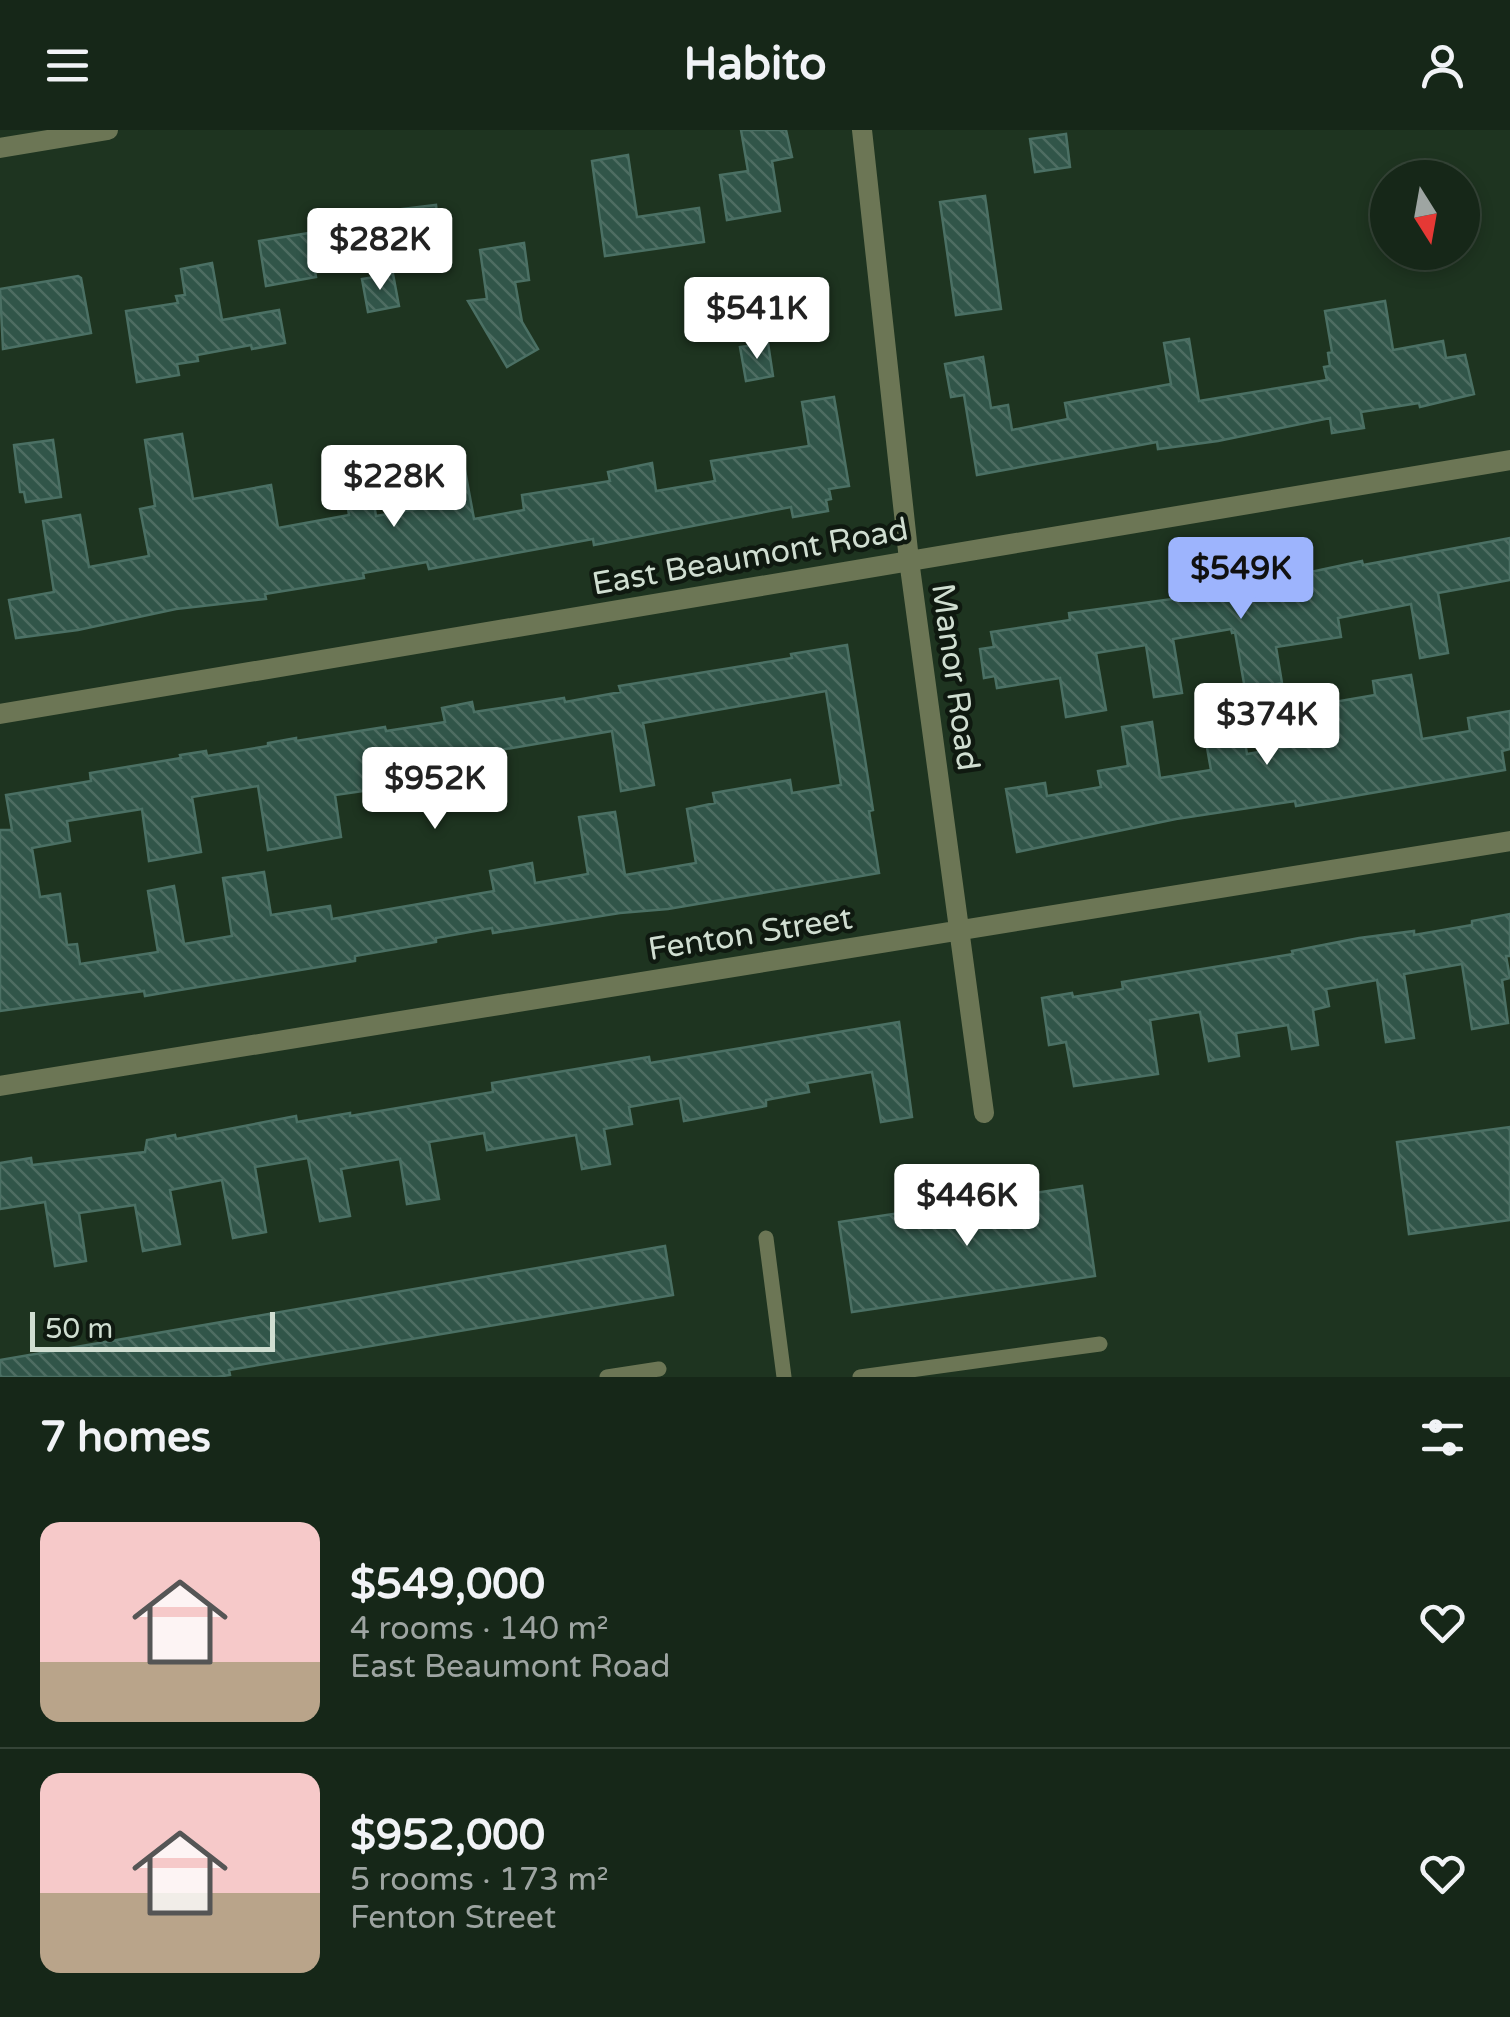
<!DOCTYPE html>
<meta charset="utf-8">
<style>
body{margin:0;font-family:"Varela Round",sans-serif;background:#1f2f21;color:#f1f3f6;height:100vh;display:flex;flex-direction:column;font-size:38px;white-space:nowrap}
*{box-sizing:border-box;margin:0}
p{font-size:32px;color:#9ea5a2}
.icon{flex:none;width:55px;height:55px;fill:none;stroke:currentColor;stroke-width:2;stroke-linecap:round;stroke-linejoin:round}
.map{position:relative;height:1247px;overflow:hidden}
.details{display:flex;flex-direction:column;background:#162718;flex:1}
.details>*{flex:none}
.needle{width:65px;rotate:169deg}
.controls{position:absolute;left:1370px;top:30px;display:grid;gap:20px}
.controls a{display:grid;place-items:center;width:110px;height:110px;border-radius:50%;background:#162718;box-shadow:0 5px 15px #0003,0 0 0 2px #354437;font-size:50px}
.scale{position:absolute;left:30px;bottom:25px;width:245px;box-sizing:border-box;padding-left:10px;border:5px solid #d0ded1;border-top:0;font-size:28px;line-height:35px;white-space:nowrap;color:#d0ded1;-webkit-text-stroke:8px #0f1910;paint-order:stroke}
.price{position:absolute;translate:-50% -85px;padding:0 22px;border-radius:10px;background:#fff;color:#222;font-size:32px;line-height:65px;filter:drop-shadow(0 2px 5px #0008)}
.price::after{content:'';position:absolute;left:50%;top:60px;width:30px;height:22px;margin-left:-15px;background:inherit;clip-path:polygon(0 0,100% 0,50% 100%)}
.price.on{background:#9db4fd;color:#111}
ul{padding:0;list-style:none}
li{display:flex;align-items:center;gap:30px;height:250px;padding:0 40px}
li+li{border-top:2px solid #354437}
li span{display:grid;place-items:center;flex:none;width:280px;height:200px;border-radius:20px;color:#555}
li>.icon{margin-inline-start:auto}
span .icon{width:120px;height:120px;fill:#fffc;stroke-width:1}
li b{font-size:42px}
h2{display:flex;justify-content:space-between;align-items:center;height:120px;padding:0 40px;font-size:42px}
header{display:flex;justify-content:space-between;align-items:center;height:130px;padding:0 40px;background:#162718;font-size:45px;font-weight:700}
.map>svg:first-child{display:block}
</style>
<header><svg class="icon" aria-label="menu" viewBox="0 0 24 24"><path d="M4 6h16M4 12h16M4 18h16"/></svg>Habito<svg class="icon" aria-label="person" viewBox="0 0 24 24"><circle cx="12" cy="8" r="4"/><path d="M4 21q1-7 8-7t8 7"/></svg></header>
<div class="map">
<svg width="1510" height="1247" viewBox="0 0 1510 1247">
<defs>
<pattern id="building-back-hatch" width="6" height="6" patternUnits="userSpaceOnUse" patternTransform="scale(2.5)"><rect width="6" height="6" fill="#315549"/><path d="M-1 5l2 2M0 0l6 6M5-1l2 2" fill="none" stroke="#4e6d62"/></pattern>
</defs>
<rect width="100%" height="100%" fill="#1e3420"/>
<path fill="url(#building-back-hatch)" stroke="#4b7064" stroke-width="2.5" fill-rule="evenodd" d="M 741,0 L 786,0 L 792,27 L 772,31 L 780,81 L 727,90 L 720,45 L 748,41 Z
M 1066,4 L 1070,37 L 1035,42 L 1030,9 Z
M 628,25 L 637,87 L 699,78 L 704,112 L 605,126 L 592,31 Z
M 985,66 L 1001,179 L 956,185 L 940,72 Z
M 436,75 L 442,123 L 391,129 L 385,81 Z
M 309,103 L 316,147 L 266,156 L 259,111 Z
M 524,113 L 529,150 L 515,152 L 522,192 L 538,219 L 507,237 L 468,171 L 487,169 L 480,120 Z
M 212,133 L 222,190 L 279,180 L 285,213 L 252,219 L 251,215 L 197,225 L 198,231 L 177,234 L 179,245 L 137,252 L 126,181 L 178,173 L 176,166 L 185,165 L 181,139 Z
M 393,144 L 399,176 L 368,182 L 362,149 Z
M 78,146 L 81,148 L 91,203 L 3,219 L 0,159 Z
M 1385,171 L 1393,220 L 1443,211 L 1446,228 L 1465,225 L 1474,264 L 1420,277 L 1419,273 L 1361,282 L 1364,298 L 1332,303 L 1330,288 L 1218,311 L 1158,319 L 1157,312 L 977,345 L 964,265 L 951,267 L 945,234 L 983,227 L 991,278 L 1008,275 L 1012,300 L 1068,289 L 1065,273 L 1171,254 L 1164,213 L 1189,209 L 1199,271 L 1327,250 L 1324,237 L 1330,236 L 1328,223 L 1332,222 L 1325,181 Z
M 768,213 L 773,246 L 746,251 L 740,217 Z
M 834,267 L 849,356 L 829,359 L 831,369 L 826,370 L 828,381 L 793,387 L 791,377 L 594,415 L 593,409 L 429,439 L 427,432 L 363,443 L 364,448 L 265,464 L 266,469 L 176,479 L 78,500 L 16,508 L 9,470 L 54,462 L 43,391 L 80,385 L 89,437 L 149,426 L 140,379 L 155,376 L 145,310 L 182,304 L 193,369 L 271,355 L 278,398 L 349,385 L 345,359 L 371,356 L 376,386 L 427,377 L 418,331 L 462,324 L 474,389 L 524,380 L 522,365 L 610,351 L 608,342 L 652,333 L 656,361 L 715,351 L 711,331 L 809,316 L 802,272 Z
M 53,310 L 61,367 L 26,372 L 24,362 L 20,362 L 14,315 Z
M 1510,408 L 1510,450 L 1438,463 L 1448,523 L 1420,528 L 1411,474 L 1338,488 L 1341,507 L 1276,517 L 1282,553 L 1245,559 L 1235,502 L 1232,503 L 1231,499 L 1173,509 L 1182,563 L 1154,567 L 1146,515 L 1096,523 L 1106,580 L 1066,587 L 1060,548 L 997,558 L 995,546 L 984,548 L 980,519 L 994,517 L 991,502 L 1070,490 L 1069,483 L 1246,459 L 1248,450 L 1277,445 L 1278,449 L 1362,431 L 1363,435 Z
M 847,515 L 873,680 L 869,681 L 879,743 L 668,779 L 620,783 L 493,803 L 492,798 L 436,808 L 436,812 L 355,826 L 355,831 L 174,861 L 145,866 L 144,861 L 0,881 L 0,700 L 12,700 L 6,665 L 91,651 L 90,643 L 181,628 L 180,625 L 206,621 L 207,626 L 268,616 L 268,613 L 296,608 L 296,611 L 385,597 L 386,601 L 445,592 L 442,578 L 472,572 L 474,582 L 564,568 L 565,572 L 621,562 L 619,556 L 792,528 L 791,524 ZM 826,561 L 841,655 L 792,663 L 790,650 L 713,663 L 715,673 L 687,679 L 696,733 L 625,745 L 615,682 L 579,687 L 588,744 L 535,753 L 532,733 L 490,741 L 494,761 L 332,789 L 330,776 L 271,785 L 264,742 L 223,748 L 232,806 L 184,814 L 174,756 L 148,761 L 158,822 L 80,834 L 77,814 L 67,815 L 60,764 L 40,767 L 32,718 L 70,711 L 67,691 L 142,679 L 149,731 L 201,722 L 192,667 L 258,656 L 268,720 L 341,707 L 335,665 L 462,647 L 459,627 L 612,601 L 621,661 L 654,655 L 643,593 Z
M 1411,545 L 1422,609 L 1470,601 L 1468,588 L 1510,581 L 1510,619 L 1502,621 L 1505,640 L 1296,676 L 1295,671 L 1176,689 L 1017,722 L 1006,659 L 1045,653 L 1047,666 L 1101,657 L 1098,641 L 1128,636 L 1122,597 L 1152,592 L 1160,648 L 1211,640 L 1201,584 L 1239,577 L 1247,624 L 1311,613 L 1305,577 L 1375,565 L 1373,551 Z
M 1510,784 L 1510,826 L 1506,826 L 1510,848 L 1502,850 L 1508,893 L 1472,899 L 1462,834 L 1404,844 L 1414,908 L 1386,912 L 1377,850 L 1326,859 L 1329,876 L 1313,880 L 1318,915 L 1292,919 L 1288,895 L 1236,903 L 1239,926 L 1209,931 L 1200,882 L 1150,890 L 1158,944 L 1074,956 L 1066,912 L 1049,915 L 1042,868 L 1072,863 L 1073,867 L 1123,859 L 1122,852 L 1293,824 L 1292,821 L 1359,808 L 1414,801 L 1414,805 L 1472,795 L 1472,791 Z
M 899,892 L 912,987 L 881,992 L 872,942 L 807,953 L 809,962 L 766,970 L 766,976 L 684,991 L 680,968 L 629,977 L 632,994 L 604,999 L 610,1034 L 582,1039 L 576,1005 L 487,1020 L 484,1003 L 429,1012 L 439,1069 L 407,1074 L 400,1029 L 341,1039 L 350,1086 L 320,1091 L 308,1028 L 255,1037 L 266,1102 L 233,1108 L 222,1050 L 170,1060 L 180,1114 L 143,1121 L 135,1075 L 79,1083 L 86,1131 L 55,1136 L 45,1072 L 0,1079 L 0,1033 L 31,1028 L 32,1035 L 145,1022 L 147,1010 L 175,1005 L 176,1009 L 296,986 L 297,992 L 350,983 L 350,986 L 493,962 L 492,953 L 649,927 L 650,933 Z
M 1510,997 L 1510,1090 L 1409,1104 L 1397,1012 Z
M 1082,1056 L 1095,1146 L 852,1182 L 839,1092 Z
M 665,1116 L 673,1165 L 229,1240 L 230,1245 L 216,1247 L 0,1247 L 0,1230 Z"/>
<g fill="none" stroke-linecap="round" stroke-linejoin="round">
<path stroke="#6c7655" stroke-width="15" d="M 766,1108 L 784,1247
M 607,1247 L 659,1239
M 860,1247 L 1100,1214"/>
<path stroke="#6c7655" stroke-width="20" d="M 862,0 L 909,430 L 984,983
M 0,18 L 108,0
M 0,584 L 1510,330
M 0,956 L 1510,711"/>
</g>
<g text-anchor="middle" stroke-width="9" stroke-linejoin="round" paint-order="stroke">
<g font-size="32" fill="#d0ded1" stroke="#0f1910">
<text transform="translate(750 426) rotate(-10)" y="11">East Beaumont Road</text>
<text transform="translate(956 547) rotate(82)" y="11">Manor Road</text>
<text transform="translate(750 803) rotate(-9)" y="11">Fenton Street</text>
</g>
</g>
</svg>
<div class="controls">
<a><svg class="needle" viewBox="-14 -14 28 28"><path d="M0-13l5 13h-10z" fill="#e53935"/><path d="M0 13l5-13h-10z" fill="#9ea5a2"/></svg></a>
</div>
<div class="scale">50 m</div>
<b class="price" style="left:380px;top:163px">$282K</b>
<b class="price" style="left:757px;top:232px">$541K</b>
<b class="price" style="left:394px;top:400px">$228K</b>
<b class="price on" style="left:1241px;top:492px">$549K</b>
<b class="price" style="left:1267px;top:638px">$374K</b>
<b class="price" style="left:435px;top:702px">$952K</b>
<b class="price" style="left:967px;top:1119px">$446K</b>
</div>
<section class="details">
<h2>7 homes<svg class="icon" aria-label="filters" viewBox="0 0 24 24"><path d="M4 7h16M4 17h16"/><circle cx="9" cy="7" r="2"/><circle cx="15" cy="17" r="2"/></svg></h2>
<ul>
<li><span style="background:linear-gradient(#f6c9c9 70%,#b9a48a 0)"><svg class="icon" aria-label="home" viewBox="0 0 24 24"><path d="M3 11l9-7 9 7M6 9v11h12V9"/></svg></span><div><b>$549,000</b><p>4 rooms · 140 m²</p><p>East Beaumont Road</p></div><svg class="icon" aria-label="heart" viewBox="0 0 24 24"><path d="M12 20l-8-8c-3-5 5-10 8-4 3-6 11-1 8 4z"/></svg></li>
<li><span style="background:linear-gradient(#f6c9c9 60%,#b9a48a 0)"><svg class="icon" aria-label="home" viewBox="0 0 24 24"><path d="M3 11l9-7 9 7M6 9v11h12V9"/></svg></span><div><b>$952,000</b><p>5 rooms · 173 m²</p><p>Fenton Street</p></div><svg class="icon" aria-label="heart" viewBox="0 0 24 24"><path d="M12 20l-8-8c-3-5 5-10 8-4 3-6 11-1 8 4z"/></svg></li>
</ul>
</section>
